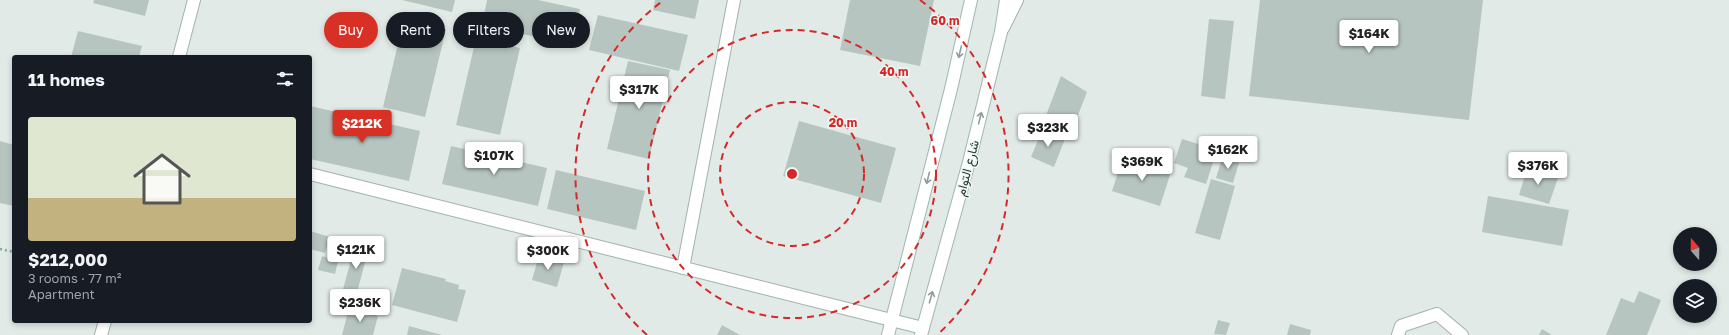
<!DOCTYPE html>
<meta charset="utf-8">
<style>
body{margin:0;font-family:"Golos Text",Vazirmatn,sans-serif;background:#20242c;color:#f1f3f6;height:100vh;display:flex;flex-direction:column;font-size:15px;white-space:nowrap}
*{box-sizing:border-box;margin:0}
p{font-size:13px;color:#9ea1a6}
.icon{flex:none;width:22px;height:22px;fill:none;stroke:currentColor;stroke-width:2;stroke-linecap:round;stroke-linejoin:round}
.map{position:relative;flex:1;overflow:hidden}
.sheet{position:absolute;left:12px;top:55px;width:300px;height:268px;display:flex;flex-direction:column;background:#171b24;border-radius:4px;box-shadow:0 2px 6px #0003}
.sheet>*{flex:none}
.hud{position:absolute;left:324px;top:12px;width:380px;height:36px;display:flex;gap:8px}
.needle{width:26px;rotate:340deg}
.buttons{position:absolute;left:1673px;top:227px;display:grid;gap:8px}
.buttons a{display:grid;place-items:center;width:44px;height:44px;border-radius:50%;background:#171b24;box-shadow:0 2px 6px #0003;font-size:20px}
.price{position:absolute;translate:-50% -34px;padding:0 9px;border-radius:4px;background:#fff;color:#222;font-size:13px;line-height:26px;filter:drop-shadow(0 1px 2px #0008)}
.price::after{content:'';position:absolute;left:50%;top:24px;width:12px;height:9px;margin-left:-6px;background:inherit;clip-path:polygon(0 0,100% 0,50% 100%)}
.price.current{background:#d93025;color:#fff}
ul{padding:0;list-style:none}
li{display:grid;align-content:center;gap:8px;height:212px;padding:0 16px}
li span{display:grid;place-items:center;height:124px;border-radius:4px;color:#555}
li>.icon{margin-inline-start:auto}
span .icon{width:72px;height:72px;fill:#fffc;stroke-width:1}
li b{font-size:17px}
h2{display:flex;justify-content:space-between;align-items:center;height:48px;padding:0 16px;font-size:17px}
.pill{padding:0 14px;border-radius:18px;background:#171b24;box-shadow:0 2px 6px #0003;font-size:14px;line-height:36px}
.pill.current{background:#d93025;color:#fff}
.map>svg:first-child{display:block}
</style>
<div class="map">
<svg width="1729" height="335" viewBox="0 0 1729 335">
<rect width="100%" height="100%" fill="#e1eae7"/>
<path fill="#b7c5c1" d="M 94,0 L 149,0 L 145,16 L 93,3 Z
M 402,0 L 455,0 L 452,12 Z
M 487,0 L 538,0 L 580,9 L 572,45 L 482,25 Z
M 655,0 L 699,0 L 695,19 L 653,10 Z
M 850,0 L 934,0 L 920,66 L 840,50 Z
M 1260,0 L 1483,0 L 1469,120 L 1249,96 Z
M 598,15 L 688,35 L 679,71 L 589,50 Z
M 404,19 L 446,29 L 425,117 L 383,107 Z
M 1209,19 L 1234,21 L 1225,99 L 1201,96 Z
M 78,31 L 142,46 L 139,57 L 71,57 Z
M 476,38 L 520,48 L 500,135 L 456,125 Z
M 628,61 L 670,70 L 649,159 L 607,149 Z
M 1061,76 L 1087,92 L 1070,136 L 1042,126 Z
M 310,106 L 420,131 L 409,181 L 310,159 Z
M 799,121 L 896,148 L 881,203 L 783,176 Z
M 1042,130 L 1065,139 L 1054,167 L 1031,157 Z
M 1182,139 L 1217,150 L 1206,184 L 1184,177 L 1188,168 L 1174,163 Z
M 0,141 L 14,145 L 14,206 L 0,203 Z
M 451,146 L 547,168 L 538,206 L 442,184 Z
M 1123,157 L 1171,172 L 1160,206 L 1112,191 Z
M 1222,158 L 1239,163 L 1233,183 L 1216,178 Z
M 1527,169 L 1558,178 L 1549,204 L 1519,195 Z
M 556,170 L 645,191 L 636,230 L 547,209 Z
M 1211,179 L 1235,186 L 1220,240 L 1195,233 Z
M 1488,196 L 1569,210 L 1562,246 L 1482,232 Z
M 310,231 L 330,237 L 325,253 L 310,249 Z
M 355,245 L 369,248 L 356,296 L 342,293 Z
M 539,255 L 564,262 L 557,287 L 532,280 Z
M 322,256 L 338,261 L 335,274 L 318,270 Z
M 402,268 L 446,279 L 445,281 L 459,285 L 458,289 L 466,290 L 457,322 L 392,305 Z
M 1639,291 L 1661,300 L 1647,335 L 1606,335 L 1621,298 L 1634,303 Z
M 349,308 L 378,316 L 373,335 L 342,335 Z
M 1218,320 L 1230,323 L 1226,335 L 1214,334 Z
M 1290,324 L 1311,330 L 1310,335 L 1287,335 Z
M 722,325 L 740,335 L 717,335 Z
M 409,326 L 442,335 L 407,335 Z
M 1542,329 L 1552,335 L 1539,335 Z"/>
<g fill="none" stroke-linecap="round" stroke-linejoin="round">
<g stroke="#a4b1ae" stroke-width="14">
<path id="lane" d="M 1398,335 L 1401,326 L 1437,314 L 1462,335"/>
</g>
<g stroke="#a4b1ae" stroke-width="14">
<path id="street" d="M 1003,28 L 1017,0
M 179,57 L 194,0
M 310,174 L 923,328
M 683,268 L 734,0
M 101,335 L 105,321"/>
</g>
<g stroke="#a1b5b0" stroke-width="14">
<path id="secondary" d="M 888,335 L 951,89 L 971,0
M 921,335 L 969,162 L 1001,32 L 1006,0"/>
</g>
<path stroke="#85aba3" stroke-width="2.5" stroke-dasharray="2 3" stroke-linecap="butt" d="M 0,249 L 14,252"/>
<use href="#lane" stroke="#fff" stroke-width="12"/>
<use href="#street" stroke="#fff" stroke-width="12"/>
<use href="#secondary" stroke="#fff" stroke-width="12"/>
</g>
<defs><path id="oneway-shaft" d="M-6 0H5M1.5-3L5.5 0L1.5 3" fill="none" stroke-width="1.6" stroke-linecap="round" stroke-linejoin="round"/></defs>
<g stroke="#919c9a">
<use href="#oneway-shaft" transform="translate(960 52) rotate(103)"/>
<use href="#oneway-shaft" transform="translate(980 118) rotate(-76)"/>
<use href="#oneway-shaft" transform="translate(928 178) rotate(104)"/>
<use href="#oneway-shaft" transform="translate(931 297) rotate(-74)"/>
</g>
<g fill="none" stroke="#d62828" stroke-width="2" stroke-dasharray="7 5">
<circle cx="792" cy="174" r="72"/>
<circle cx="792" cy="174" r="144"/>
<path d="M647 335A216 216 0 0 1 664 0M920 0A216 216 0 0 1 937 335"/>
</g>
<g text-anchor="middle" stroke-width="3" stroke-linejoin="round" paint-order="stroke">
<g font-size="13" fill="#233936" stroke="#f1f7f5">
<text transform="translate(967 168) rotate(-75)" y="5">شارع التوام</text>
</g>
</g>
<circle cx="792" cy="174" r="6" fill="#d62828" stroke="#f1f7f5" stroke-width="2"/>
<g font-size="12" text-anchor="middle" font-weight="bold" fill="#d62828" stroke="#f1f7f5" stroke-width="3" stroke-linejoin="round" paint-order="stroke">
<text x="945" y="25">60 m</text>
<text x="894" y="76">40 m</text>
<text x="843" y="127">20 m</text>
</g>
</svg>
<div class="buttons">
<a><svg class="needle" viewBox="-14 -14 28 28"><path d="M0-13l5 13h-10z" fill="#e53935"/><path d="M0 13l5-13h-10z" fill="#9ea1a6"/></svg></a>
<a><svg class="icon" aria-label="layers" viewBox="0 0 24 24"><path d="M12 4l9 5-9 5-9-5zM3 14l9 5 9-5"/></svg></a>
</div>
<b class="price" style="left:1369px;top:54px">$164K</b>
<b class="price" style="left:639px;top:110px">$317K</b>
<b class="price current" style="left:362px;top:144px">$212K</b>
<b class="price" style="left:1048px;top:148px">$323K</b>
<b class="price" style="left:1228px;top:170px">$162K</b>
<b class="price" style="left:494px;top:176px">$107K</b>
<b class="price" style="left:1142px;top:182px">$369K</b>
<b class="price" style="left:1538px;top:186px">$376K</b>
<b class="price" style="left:356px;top:270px">$121K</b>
<b class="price" style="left:548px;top:271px">$300K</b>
<b class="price" style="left:360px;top:323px">$236K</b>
<div class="hud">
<a class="pill current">Buy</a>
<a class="pill">Rent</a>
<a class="pill">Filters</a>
<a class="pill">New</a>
</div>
<section class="sheet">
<h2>11 homes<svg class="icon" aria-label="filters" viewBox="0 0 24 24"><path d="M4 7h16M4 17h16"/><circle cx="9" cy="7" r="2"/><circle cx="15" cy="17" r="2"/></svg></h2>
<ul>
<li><span style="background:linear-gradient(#dfe7d0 65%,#c2b280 0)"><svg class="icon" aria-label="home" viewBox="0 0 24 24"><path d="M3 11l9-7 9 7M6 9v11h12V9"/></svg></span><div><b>$212,000</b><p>3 rooms · 77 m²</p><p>Apartment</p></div></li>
</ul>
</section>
</div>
